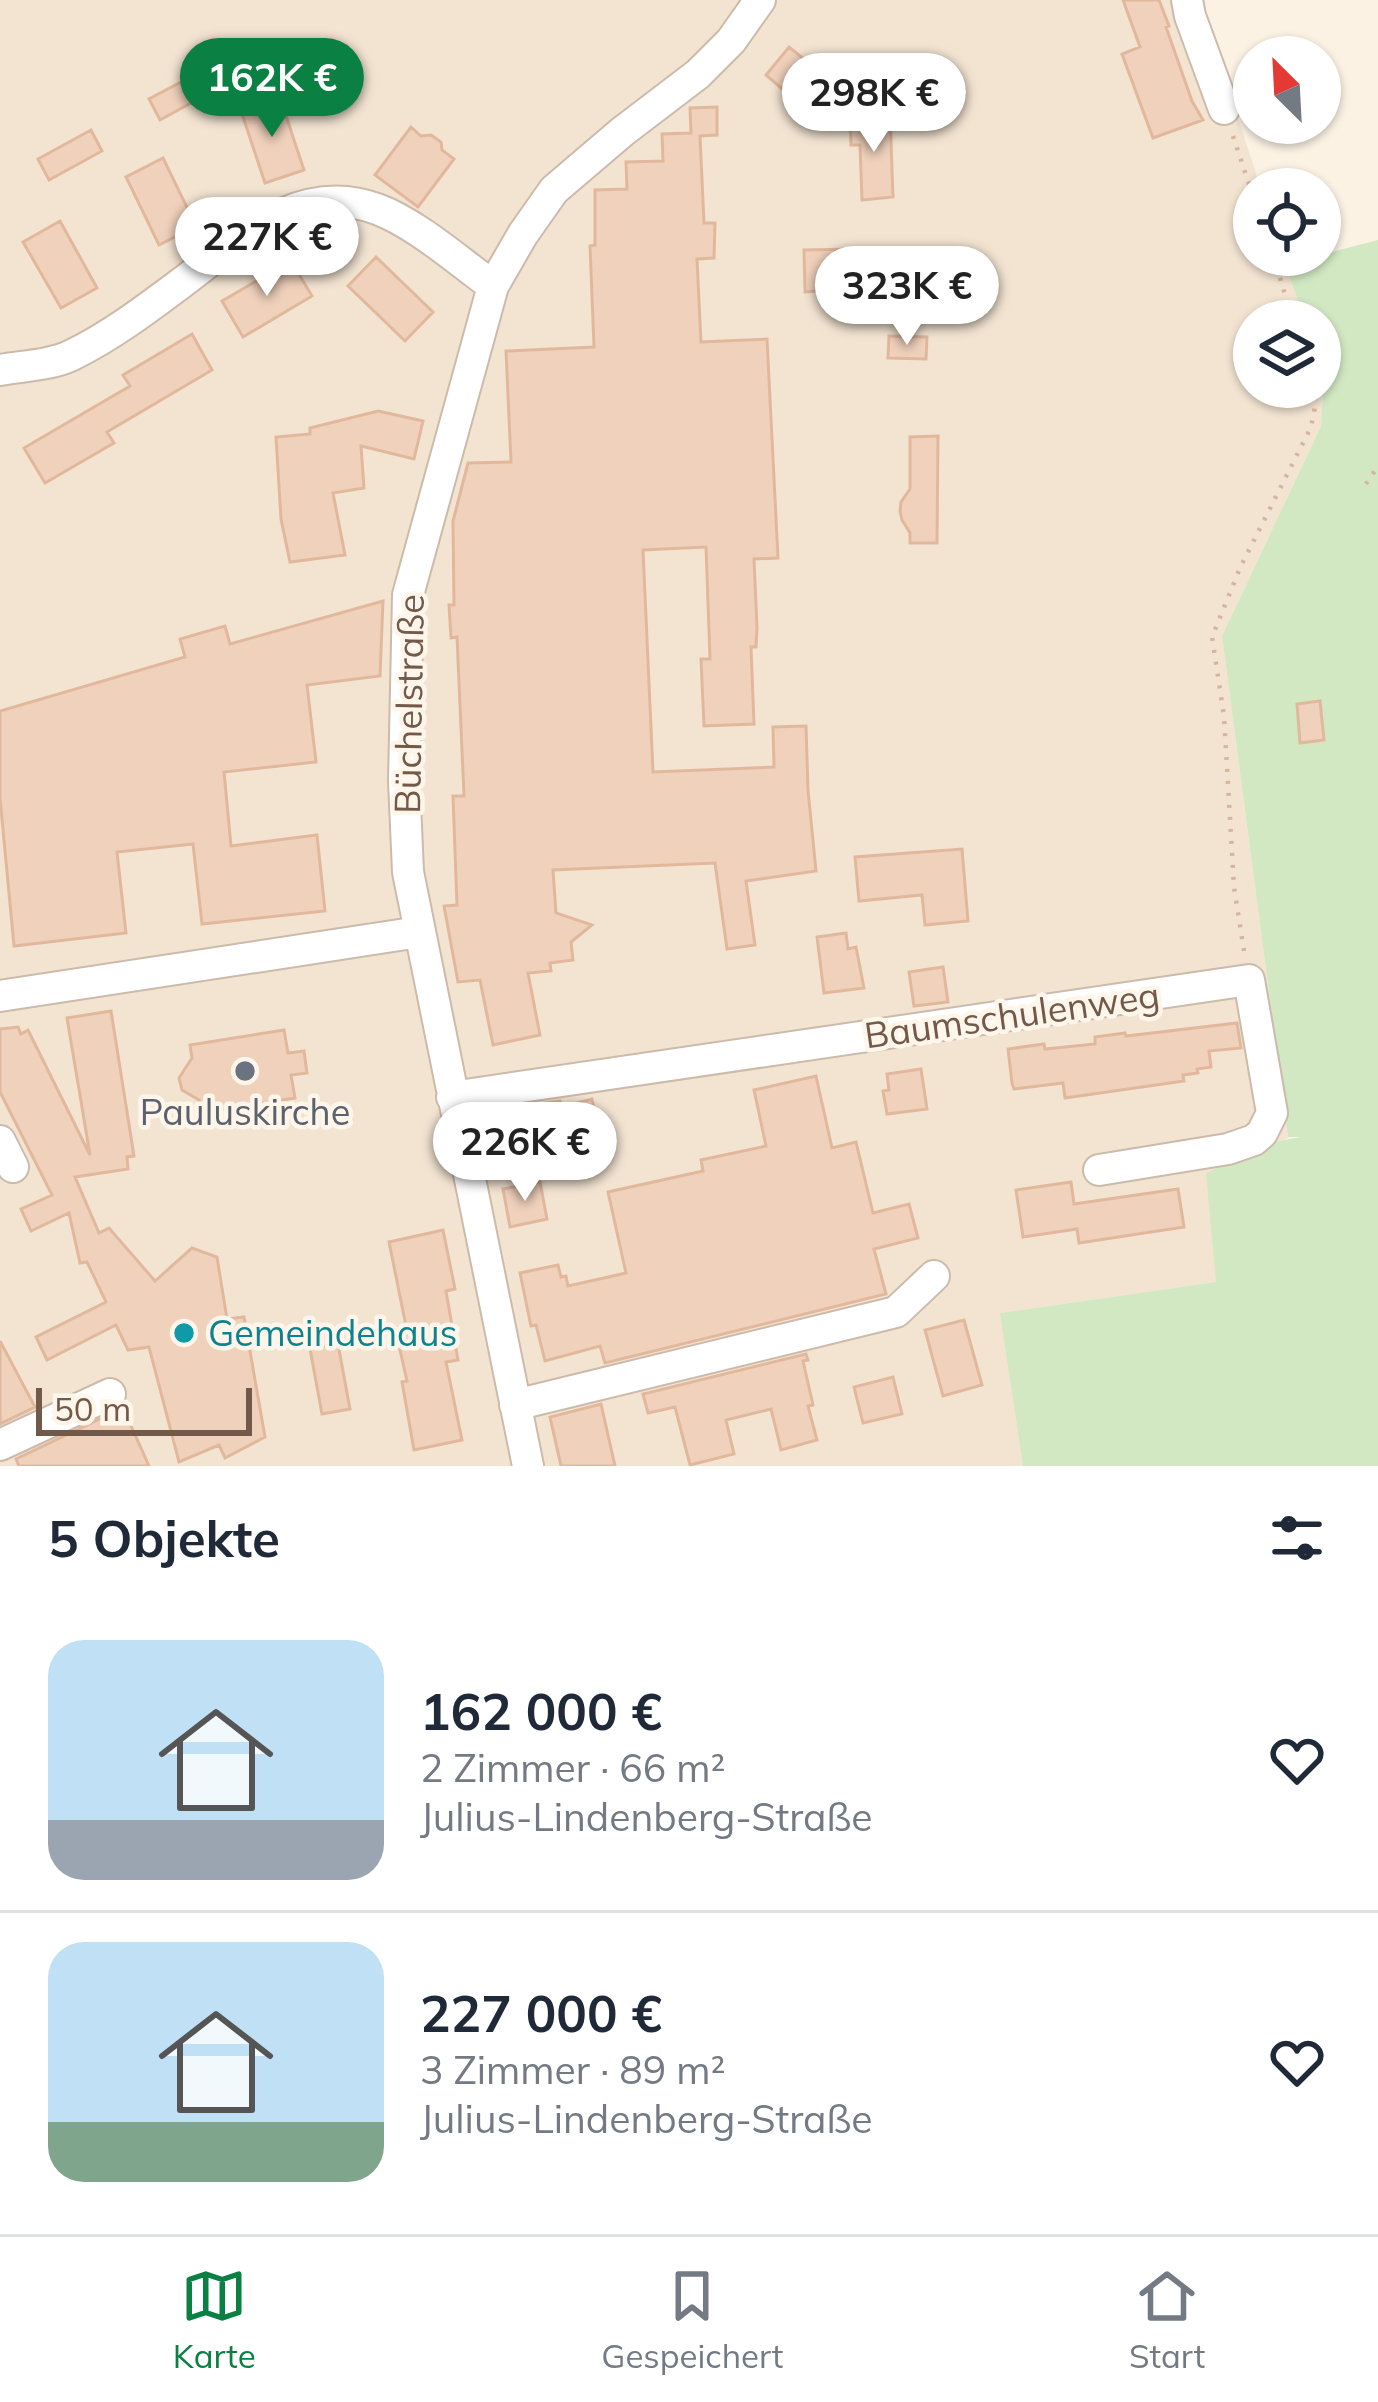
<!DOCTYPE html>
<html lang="de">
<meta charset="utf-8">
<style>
body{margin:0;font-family:Mulish,sans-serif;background:#f6f6f7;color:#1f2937;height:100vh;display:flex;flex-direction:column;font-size:45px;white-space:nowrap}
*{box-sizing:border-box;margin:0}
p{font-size:39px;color:#747a83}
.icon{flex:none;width:66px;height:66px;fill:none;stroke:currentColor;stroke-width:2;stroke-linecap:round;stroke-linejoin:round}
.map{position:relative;height:1466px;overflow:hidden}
.drawer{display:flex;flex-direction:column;background:#fff;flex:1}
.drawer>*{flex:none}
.needle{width:78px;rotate:336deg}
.buttons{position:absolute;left:1233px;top:36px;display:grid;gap:24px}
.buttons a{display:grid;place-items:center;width:108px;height:108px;border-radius:50%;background:#fff;box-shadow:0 3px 9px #0004;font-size:60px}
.scale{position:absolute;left:36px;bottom:30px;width:216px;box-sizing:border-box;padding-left:12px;border:6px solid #73594a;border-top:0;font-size:33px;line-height:42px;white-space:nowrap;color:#73594a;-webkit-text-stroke:9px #fef6ea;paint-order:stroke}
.price{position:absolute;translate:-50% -102px;padding:0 27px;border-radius:42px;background:#fff;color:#222;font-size:39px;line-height:78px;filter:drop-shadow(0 3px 6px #0008)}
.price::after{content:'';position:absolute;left:50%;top:72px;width:36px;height:27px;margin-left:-18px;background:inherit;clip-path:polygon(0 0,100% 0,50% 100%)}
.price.on{background:#0b8043;color:#fff}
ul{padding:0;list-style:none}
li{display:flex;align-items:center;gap:36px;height:300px;padding:0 48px}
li+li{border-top:3px solid #e0e1e3}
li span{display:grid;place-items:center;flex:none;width:336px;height:240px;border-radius:36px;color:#555}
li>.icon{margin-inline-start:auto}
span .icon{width:144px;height:144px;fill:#fffc;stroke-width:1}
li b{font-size:51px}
h2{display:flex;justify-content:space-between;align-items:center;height:144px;padding:0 48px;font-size:51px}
.tabs{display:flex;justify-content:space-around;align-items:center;height:168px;border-top:3px solid #e0e1e3;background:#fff;font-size:33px;color:#747a83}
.tabs a{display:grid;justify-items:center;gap:6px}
.tabs .on{color:#0b8043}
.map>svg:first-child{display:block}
</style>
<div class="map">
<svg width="1378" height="1466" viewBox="0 0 1378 1466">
<rect width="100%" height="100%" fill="#fbf2e4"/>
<path fill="#f3e4d2" d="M 0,0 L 1200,0 L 1261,189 L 1254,189 L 1254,255 L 1282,255 L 1305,321 L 1254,321 L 1254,387 L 1320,387 L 1320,362 L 1324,374 L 1321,426 L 1222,636 L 1288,1138 L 1207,1173 L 1217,1282 L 1001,1313 L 1023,1466 L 0,1466 Z"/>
<path fill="#d2e8c3" d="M 1378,240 L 1378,1466 L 1023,1466 L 1000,1313 L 1216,1282 L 1206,1173 L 1279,1141 L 1301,1137 L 1288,1137 L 1222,636 L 1321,426 L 1324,374 L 1320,362 L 1320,321 L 1305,321 L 1285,264 Z"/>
<path fill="#f0d1bc" stroke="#e2b89d" stroke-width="3" d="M 1123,0 L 1159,0 L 1169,26 L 1166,27 L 1192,101 L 1203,120 L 1153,138 L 1122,54 L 1140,47 Z
M 789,47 L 816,69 L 825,58 L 842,72 L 817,104 L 811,99 L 806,104 L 796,96 L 794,99 L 766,75 Z
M 202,71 L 213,91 L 160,120 L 149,99 Z
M 280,98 L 304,170 L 265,183 L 241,111 Z
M 717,107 L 717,135 L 700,136 L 704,223 L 715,223 L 714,258 L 697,259 L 701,342 L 767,339 L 778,558 L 754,559 L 757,628 L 756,647 L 751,647 L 754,724 L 704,726 L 701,659 L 710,659 L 706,547 L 643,550 L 653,772 L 774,767 L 773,727 L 806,726 L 808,790 L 816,871 L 746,881 L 755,945 L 727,949 L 715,863 L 553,870 L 556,913 L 592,925 L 571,942 L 573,960 L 550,963 L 551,971 L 528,973 L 540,1035 L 493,1045 L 480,980 L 458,982 L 444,906 L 457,905 L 453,796 L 464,796 L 457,637 L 451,638 L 449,605 L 454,605 L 453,521 L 468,463 L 511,462 L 506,351 L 594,347 L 590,246 L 595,245 L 595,190 L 627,189 L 626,162 L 663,161 L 662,134 L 691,133 L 690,108 Z
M 890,115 L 893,197 L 862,200 L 860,145 L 851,145 L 850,116 Z
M 411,127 L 421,136 L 431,135 L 441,142 L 442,150 L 454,159 L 418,207 L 375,175 Z
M 91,130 L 102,151 L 49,180 L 38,159 Z
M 163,158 L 196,226 L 159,245 L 126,177 Z
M 60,221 L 97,288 L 61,308 L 23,242 Z
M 858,249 L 858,256 L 863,255 L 863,288 L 805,292 L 804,250 Z
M 376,257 L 433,312 L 405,341 L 348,286 Z
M 291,261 L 312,296 L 243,337 L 222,301 Z
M 192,334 L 212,370 L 107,432 L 114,443 L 45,483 L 24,448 L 130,386 L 123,375 Z
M 889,336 L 927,337 L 926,359 L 888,358 Z
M 378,411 L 423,421 L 414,459 L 361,446 L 364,488 L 333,493 L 345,555 L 290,562 L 281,519 L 276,437 L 310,434 L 310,428 Z
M 938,436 L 937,543 L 910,543 L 910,533 L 902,520 L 900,511 L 901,502 L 910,489 L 910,437 Z
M 383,601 L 380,676 L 307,685 L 316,762 L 224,772 L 231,846 L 317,835 L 325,911 L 202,924 L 193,844 L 117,852 L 126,933 L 14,946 L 0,798 L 0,711 L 185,657 L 180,639 L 225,626 L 230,644 Z
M 1320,701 L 1324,740 L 1300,743 L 1297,704 Z
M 962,849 L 968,921 L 925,925 L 922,895 L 859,901 L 855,857 Z
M 846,933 L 848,949 L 856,947 L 864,988 L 824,993 L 817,937 Z
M 943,967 L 948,1002 L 914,1006 L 909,972 Z
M 111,1011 L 134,1156 L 127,1157 L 128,1169 L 75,1177 L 99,1233 L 109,1228 L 155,1281 L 192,1248 L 217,1257 L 227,1319 L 244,1317 L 265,1437 L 225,1458 L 219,1445 L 179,1462 L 149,1347 L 128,1350 L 116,1325 L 47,1360 L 36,1337 L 106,1302 L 87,1262 L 80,1263 L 69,1213 L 31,1231 L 21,1209 L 52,1195 L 0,1092 L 0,1029 L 18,1027 L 21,1034 L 28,1030 L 90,1155 L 67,1018 Z
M 1237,1023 L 1241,1048 L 1209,1051 L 1211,1067 L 1197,1069 L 1198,1073 L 1183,1075 L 1184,1081 L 1065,1098 L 1063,1083 L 1014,1089 L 1012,1083 L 1008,1049 L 1044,1044 L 1045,1049 L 1095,1044 L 1095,1037 L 1125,1033 L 1126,1036 Z
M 284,1030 L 288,1053 L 304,1051 L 307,1073 L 291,1075 L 295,1098 L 201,1113 L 199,1100 L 182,1090 L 179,1078 L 192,1058 L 190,1045 Z
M 921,1069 L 927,1109 L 887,1114 L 883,1091 L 889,1090 L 887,1074 Z
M 816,1076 L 832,1148 L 856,1142 L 873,1213 L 909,1204 L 918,1238 L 874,1249 L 886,1294 L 605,1363 L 600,1346 L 545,1361 L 536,1325 L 531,1326 L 520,1273 L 558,1265 L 561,1277 L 566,1276 L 568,1286 L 626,1273 L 608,1192 L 703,1171 L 701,1160 L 766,1146 L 754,1090 Z
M 592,1099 L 602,1143 L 533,1158 L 524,1115 L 533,1112 L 532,1105 L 560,1101 L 562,1107 Z
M 540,1182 L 547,1219 L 510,1227 L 503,1189 Z
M 1071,1182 L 1074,1204 L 1178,1189 L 1184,1227 L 1079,1243 L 1077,1229 L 1023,1237 L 1016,1190 Z
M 443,1230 L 455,1289 L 446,1291 L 458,1360 L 446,1362 L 462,1440 L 414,1450 L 402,1382 L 407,1381 L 395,1328 L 406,1326 L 389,1242 Z
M 964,1320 L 982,1385 L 943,1396 L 925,1330 Z
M 0,1341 L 35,1407 L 0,1424 Z
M 338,1344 L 350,1409 L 322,1414 L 310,1349 Z
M 806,1354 L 808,1360 L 803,1361 L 813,1405 L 808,1406 L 817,1440 L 781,1450 L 771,1409 L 726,1420 L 734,1454 L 690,1465 L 675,1407 L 648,1413 L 643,1394 Z
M 893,1377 L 902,1414 L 863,1423 L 854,1387 Z
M 601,1404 L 615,1466 L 561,1466 L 550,1417 Z
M 123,1408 L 149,1466 L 19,1466 L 16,1459 Z"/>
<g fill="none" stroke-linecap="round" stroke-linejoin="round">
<g stroke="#ccbaab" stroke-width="34">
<path id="minor" d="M 1187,0 L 1190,16 L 1224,109
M 0,370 C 23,366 52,365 72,355 C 113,335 152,305 188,278 C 243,236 302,181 377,209 C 417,224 458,261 493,286
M 0,996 L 419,932
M 452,1097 L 1249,980 L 1272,1113 L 1262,1133 L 1254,1140 L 1228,1149 L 1099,1170
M 0,1141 L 13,1167
M 515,1405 L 896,1312 L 934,1276
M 0,1445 L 110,1394
M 528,1466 L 408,872 L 404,781 L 408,595 L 493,286 L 523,234 L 554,190 L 622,132 L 698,74 L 731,41 L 760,0"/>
</g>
<path stroke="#d5b5a0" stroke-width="4.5" stroke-dasharray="3 9" stroke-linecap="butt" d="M 1233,136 L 1254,199
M 1273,255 L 1293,321
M 1366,484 L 1378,466
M 1244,951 L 1234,887 L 1224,716 L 1212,637 L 1240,568 L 1311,427 L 1315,407 L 1315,387"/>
<use href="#minor" stroke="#fff" stroke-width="30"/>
</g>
<circle fill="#6b7280" stroke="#fef6ea" stroke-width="4.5" cx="245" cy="1071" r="12"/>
<circle fill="#0f9aa8" stroke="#fef6ea" stroke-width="4.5" cx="184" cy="1333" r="12"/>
<g text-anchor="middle" stroke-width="9" stroke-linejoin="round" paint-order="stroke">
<g font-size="36" fill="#73594a" stroke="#fef6ea">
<text transform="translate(409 704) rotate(-89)" y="13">Büchelstraße</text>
<text transform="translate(1012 1015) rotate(-8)" y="13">Baumschulenweg</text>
</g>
<g font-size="36" fill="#5b616d" stroke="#fef6ea">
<text x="245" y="1125">Pauluskirche</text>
</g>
<g font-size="36" fill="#0d838f" stroke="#fef6ea" text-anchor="start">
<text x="208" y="1346">Gemeindehaus</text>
</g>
</g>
</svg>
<div class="buttons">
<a><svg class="needle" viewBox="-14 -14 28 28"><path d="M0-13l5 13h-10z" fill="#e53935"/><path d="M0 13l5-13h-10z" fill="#747a83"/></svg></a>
<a><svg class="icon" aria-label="locate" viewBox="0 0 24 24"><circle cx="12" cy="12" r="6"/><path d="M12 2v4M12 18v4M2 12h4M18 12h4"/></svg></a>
<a><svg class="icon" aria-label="layers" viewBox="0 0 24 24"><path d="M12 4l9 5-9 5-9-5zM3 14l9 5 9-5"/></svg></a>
</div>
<div class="scale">50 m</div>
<b class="price on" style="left:272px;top:140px">162K €</b>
<b class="price" style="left:874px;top:155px">298K €</b>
<b class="price" style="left:267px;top:299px">227K €</b>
<b class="price" style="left:907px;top:348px">323K €</b>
<b class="price" style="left:525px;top:1204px">226K €</b>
</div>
<section class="drawer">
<h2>5 Objekte<svg class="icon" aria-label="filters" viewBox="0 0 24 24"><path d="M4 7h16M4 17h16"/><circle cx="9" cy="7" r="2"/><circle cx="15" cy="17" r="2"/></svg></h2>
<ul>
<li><span style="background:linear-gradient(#bfe0f5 75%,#9aa5b1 0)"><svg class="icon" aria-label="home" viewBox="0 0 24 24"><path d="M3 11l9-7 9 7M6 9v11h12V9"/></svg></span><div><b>162 000 €</b><p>2 Zimmer · 66 m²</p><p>Julius-Lindenberg-Straße</p></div><svg class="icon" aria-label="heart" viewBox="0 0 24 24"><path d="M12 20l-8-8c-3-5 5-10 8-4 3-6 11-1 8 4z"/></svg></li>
<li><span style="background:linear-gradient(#bfe0f5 75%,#7fa58c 0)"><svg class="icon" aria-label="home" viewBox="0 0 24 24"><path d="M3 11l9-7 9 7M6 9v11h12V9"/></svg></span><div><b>227 000 €</b><p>3 Zimmer · 89 m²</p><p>Julius-Lindenberg-Straße</p></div><svg class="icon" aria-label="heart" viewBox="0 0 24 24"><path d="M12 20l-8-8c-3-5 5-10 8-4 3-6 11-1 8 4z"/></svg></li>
</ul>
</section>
<nav class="tabs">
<a class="on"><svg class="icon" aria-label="map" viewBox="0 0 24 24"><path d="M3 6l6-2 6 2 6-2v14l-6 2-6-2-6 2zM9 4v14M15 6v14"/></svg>Karte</a>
<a><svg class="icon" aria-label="saved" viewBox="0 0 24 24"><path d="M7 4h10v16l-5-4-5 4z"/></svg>Gespeichert</a>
<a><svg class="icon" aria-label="home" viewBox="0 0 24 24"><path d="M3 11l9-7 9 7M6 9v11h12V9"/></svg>Start</a>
</nav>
